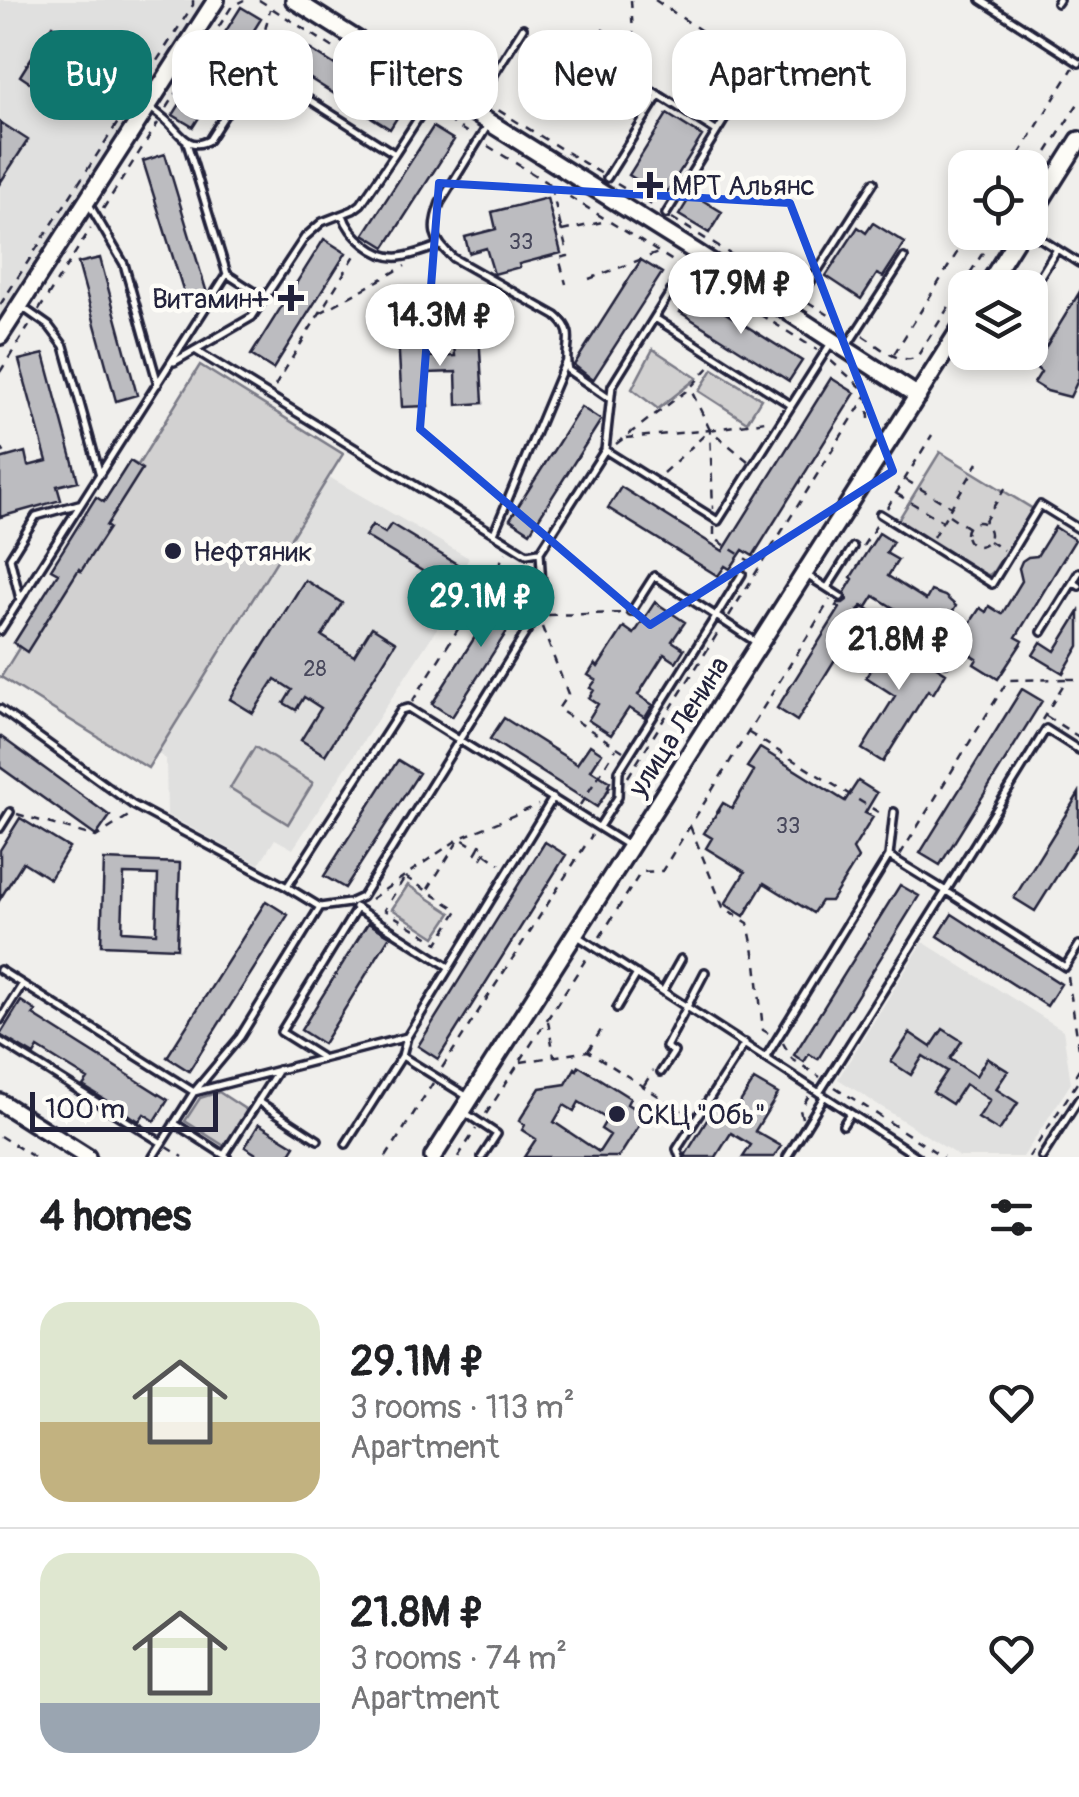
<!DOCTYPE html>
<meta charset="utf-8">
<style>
body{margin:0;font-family:Pangolin,sans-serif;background:#f2f2f2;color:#202124;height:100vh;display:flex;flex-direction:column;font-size:38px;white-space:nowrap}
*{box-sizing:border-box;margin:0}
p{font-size:32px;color:#757577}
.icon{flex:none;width:55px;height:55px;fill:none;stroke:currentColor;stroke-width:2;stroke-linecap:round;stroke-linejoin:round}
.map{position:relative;height:1157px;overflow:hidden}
.panel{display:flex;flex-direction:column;background:#fff;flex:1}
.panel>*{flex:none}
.hud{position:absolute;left:30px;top:30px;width:1020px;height:90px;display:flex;gap:20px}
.controls{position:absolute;left:948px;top:150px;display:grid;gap:20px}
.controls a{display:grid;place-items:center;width:100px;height:100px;border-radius:20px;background:#fff;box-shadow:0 5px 15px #0003;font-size:50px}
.scale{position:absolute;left:30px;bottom:25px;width:188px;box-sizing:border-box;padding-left:10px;border:5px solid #22223b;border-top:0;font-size:28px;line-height:35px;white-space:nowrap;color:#22223b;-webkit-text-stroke:8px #fdfcf7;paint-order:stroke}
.price{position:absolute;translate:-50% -85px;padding:0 22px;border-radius:35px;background:#fff;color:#222;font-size:32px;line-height:65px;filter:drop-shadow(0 2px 5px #0008)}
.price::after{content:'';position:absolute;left:50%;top:60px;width:30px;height:22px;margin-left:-15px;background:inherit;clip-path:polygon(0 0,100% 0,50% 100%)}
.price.selected{background:#0f766e;color:#fff}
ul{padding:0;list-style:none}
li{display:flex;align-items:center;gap:30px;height:250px;padding:0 40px}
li+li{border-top:2px solid #e0e0e0}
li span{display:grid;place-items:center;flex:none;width:280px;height:200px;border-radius:30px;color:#555}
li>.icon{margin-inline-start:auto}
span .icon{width:120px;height:120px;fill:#fffc;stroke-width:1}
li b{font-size:42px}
h2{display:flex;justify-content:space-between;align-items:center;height:120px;padding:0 40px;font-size:42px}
.chip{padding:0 35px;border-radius:30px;background:#fff;box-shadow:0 5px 15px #0003;font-size:35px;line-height:90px}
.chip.selected{background:#0f766e;color:#fff}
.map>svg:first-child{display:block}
</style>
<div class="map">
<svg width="1079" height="1157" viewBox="0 0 1079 1157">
<rect width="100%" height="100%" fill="#f0efec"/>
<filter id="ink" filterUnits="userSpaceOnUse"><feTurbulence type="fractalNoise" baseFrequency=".01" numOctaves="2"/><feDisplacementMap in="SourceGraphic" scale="20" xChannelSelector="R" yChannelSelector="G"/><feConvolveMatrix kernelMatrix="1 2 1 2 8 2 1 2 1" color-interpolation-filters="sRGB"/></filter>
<g filter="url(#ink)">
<path fill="#e0e0df" d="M 0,0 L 201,0 L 202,4 L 0,318 Z
M 329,477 L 469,558 L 441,607 L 447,613 L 293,849 L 275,839 L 259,864 L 167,815 L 166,759 L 157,753 Z
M 923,942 L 1063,1030 L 1071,1083 L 1023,1157 L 960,1157 L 838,1079 Z"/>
<path fill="#d2d1d1" stroke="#7a7a86" stroke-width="2.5" d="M 653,349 L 697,378 L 658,409 L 632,389 Z
M 200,365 L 343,454 L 148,768 L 1,677 L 19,648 L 14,643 L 130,461 L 138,465 Z
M 713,369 L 761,399 L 747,422 L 699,391 Z
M 940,452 L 1033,509 L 993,572 L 989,575 L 979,573 L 897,522 Z
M 255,747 L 313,783 L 288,824 L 230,788 Z
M 408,885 L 451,913 L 435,937 L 392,909 Z
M 219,1092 L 248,1111 L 226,1147 L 185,1121 L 200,1098 Z"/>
<path fill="#bcbcc0" stroke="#22223b" stroke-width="2.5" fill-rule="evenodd" d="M 241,7 L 261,19 L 193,127 L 173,115 Z
M 52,25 L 74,39 L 41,90 L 20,76 Z
M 603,30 L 627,45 L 611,72 L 587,56 Z
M 292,38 L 403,108 L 390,129 L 279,59 Z
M 667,114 L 702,136 L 664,197 L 629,175 Z
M 0,122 L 28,140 L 0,183 Z
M 433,127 L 454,140 L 385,247 L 364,234 Z
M 165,154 L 206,290 L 185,296 L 143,161 Z
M 692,194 L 722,212 L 709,233 L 679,215 Z
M 547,198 L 561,253 L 519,264 L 520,267 L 494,274 L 486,248 L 469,253 L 465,237 L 496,229 L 492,212 Z
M 873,223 L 905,243 L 883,277 L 877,274 L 861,299 L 826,276 L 858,227 L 866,233 Z
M 324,239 L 346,253 L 273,369 L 251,355 Z
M 100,258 L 137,395 L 116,401 L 78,263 Z
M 641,260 L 662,273 L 593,380 L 574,365 Z
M 692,292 L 802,361 L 789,381 L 680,312 Z
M 1079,293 L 1079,378 L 1070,397 L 1047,391 L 1034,383 L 1041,372 L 1030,362 L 1040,347 L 1044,350 Z
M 479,332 L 483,403 L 457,405 L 456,372 L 426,373 L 428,406 L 402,407 L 398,336 L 424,335 L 426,357 L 455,356 L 453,333 Z
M 44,354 L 78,481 L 57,486 L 61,500 L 0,517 L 0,459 L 25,452 L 28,466 L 47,461 L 19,360 Z
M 831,378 L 855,393 L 753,556 L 743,550 L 730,569 L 725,566 L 718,576 L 608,508 L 621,487 L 723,551 Z
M 581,407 L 601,420 L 530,532 L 510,519 Z
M 130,461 L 142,469 L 106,526 L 109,528 L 81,571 L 79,569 L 27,652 L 14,643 L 58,573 L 51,569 L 96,497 L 104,502 Z
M 391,524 L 460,566 L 447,586 L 365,536 L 372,525 L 385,533 Z
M 1055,527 L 1075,540 L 1016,637 L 1023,641 L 998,679 L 974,664 L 977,659 L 874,596 L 867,607 L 862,606 L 858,610 L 861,617 L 859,620 L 872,628 L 856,652 L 844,645 L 797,721 L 777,708 L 840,608 L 836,606 L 838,603 L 843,603 L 847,600 L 845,592 L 853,579 L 851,577 L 879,533 L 893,542 L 886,553 L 898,560 L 888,576 L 926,600 L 931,591 L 945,596 L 956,606 L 951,615 L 968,626 L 980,608 L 986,612 L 989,606 L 1002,614 L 1022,581 L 1019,568 L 1022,561 L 1028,557 L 1037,556 Z
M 305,580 L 342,603 L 322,636 L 354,656 L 372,627 L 396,642 L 325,755 L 301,740 L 321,708 L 304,697 L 296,710 L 284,703 L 292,690 L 275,679 L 253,713 L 230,699 Z
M 509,584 L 529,597 L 452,717 L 432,704 Z
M 655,602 L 685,622 L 672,641 L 684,649 L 676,662 L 664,654 L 638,695 L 653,705 L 645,718 L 629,708 L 611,735 L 588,720 L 598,704 L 589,698 L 594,690 L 590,688 L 596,680 L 588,675 L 595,664 L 598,667 L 624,627 L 634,634 Z
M 1079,612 L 1079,646 L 1063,673 L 1033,655 L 1041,642 L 1055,651 Z
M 890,638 L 946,673 L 933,694 L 928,690 L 883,762 L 862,749 L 895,696 L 866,677 Z
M 1022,689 L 1042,701 L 940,865 L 920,853 Z
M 504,718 L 577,764 L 590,745 L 602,753 L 591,770 L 610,782 L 608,786 L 610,787 L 597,807 L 490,739 Z
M 0,736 L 110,816 L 96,836 L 0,767 Z
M 760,748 L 845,801 L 858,781 L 877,793 L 865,813 L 873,817 L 853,849 L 858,858 L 831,901 L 821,901 L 813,913 L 764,883 L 744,916 L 725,904 L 745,872 L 706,848 L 712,838 L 704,833 L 723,803 L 732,808 L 754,771 L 747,767 Z
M 398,760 L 419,773 L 345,888 L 324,876 Z
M 1079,793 L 1079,841 L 1035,911 L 1014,898 Z
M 20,818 L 69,848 L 50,879 L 23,862 L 0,899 L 0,850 Z
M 545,842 L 566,855 L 438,1059 L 418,1046 Z
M 104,860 L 180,863 L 177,948 L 101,945 ZM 124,874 L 158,875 L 156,933 L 122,931 Z
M 900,885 L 919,896 L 818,1059 L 809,1054 L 804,1062 L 794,1055 Z
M 266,901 L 288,915 L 189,1071 L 167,1057 Z
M 952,914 L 1061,984 L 1047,1006 L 938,936 Z
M 368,923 L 390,936 L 323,1044 L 301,1030 Z
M 21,1001 L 36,1011 L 33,1015 L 168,1100 L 155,1121 L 144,1114 L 139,1121 L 83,1086 L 88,1079 L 38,1048 L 34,1055 L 0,1035 Z
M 943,1029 L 962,1041 L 950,1059 L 976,1076 L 987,1058 L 1008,1071 L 996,1089 L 1018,1103 L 999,1131 L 978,1118 L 990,1100 L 965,1084 L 952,1104 L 933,1092 L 947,1071 L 923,1056 L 911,1075 L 891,1062 L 910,1033 L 931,1047 Z
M 579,1066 L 630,1098 L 627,1104 L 638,1111 L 635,1116 L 642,1121 L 619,1157 L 524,1157 L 536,1139 L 522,1130 L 525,1125 L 519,1121 L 540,1088 L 566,1084 L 575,1068 L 577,1070 ZM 579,1102 L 607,1119 L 601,1129 L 610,1135 L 599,1152 L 554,1122 L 564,1105 L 574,1111 Z
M 754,1080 L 778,1094 L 755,1131 L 781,1146 L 774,1157 L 743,1157 L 751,1145 L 731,1133 L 716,1157 L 686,1157 L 686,1154 L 715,1107 L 731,1117 Z
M 259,1124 L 295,1146 L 288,1157 L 261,1157 L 245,1147 Z"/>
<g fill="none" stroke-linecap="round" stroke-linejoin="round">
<g stroke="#22223b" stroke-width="12">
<path id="service" d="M 981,0 L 1079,63
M 1057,3 L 1059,0
M 570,53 L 613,80 L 628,76 L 659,95 L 607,178
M 90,89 L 93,85 L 140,115
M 659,95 L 716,131
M 149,107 C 156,112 163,117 169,123 C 182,136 190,151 209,140 L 256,66 L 395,154 L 434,94
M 473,108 L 523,28
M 488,125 L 440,203 C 430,229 432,239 453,258 L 556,316 C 579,335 562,347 568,370 L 610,399
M 90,206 L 124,264 L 158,384
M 666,214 L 757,67
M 343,215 C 349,235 377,259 399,257 C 412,256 426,250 439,246
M 1030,232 L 1079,263
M 694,254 L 612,386 L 605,450 L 718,521 L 831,343
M 227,274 L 264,298
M 1041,275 L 1057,249
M 22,307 L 49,326 L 64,346 L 100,475
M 792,311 L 874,182
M 655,318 L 791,405
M 847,346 L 904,258
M 195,350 L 527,554 L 539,552
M 174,362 L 252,317 L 305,237 L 322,222 L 353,210 L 361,204 L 395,154
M 880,514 L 992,584 L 1040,505 L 1079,529
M 494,533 L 565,363
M 742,574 L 716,616 L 757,643
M 808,576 L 827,588 L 853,547
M 1073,582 L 1079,572
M 827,588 L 841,597
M 20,599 L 10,558 L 36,516 L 79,504
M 864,612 L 946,662
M 0,631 L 227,274 L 187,143
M 1042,632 L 1073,582 L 1079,586
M 0,709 L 133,805 L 287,887
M 599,827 L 618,797 L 619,771 L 716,616 L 654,576 L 631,612
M 0,828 L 10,812
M 889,856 L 894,812
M 320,907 L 349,903 L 362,897 L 543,605 L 540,552 L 605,450
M 355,907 L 449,967
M 576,935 L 918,1157
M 0,970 L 194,1092 L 407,1037
M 663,991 L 681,959
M 617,1008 L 637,974
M 0,1020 L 22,985
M 0,1041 L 162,1143
M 321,1057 L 281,1032 L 357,908
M 766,1057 L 889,856 L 946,891 L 1046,729 L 1079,750
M 661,1072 L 674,1052 L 666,1047 L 705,972
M 819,1093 L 946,891 L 1065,967 L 1079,945
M 468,1097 L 402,1056 L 407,1037 L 553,798
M 258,1101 L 318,1140
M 464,1112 L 497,1134 L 482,1157
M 174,1123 L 227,1157
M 843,1125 L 850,1114
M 346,1144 L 402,1056
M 224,1155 L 278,1070
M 153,1157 L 194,1092 L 240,1037 L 320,907 L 287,887 L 401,710 L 408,708 L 627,845
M 680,1157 L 677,1149 L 745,1043
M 787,1157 L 824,1097
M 1042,1157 L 1079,1099"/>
</g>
<g stroke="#22223b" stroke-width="22">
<path id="secondary" d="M 294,0 L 696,252 L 918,396
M 1030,218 L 1079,140
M 986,288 L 1021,232
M 0,336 L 216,0
M 0,1102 L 87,1157
M 433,1157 L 965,321"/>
</g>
<path stroke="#22223b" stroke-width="2.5" stroke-dasharray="8 8" stroke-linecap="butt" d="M 259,0 L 418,102
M 631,0 L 635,68
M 655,0 L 750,63
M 392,44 L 470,92
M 258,60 L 270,9
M 58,64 L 74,74 L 80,89
M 131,101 L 193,5 L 193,0
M 485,102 L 602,174
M 167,108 L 232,6 L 244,0
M 433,111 L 473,136
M 488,146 L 676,263
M 1011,168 L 1073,68
M 1030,179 L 1079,102
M 617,184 L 657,208
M 551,187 L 560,224 L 554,225
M 103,209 L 158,123
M 672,218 L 793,293
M 560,224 L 568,256 L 559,258 L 566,284
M 562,231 L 607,221
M 692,272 L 817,350
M 589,279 L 658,253
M 808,302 L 848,327
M 0,305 L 122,116
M 39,310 L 91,228
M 320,313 L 405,266
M 863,336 C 879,346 899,366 917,357 L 996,232
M 894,354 L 970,232
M 0,372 L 29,326
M 275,386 L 357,252
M 868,395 L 869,419
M 626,438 L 710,430 L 713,509
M 616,444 L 690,388 L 713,363
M 0,446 L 7,457
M 748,461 L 710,430 L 771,420
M 663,473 L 710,430 L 690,388
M 906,480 L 951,507
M 897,494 L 942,521
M 887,508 L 932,435
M 949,515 L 967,527
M 984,522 L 1009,482
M966 534a12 12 0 1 1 24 0a12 12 0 1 1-24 0Z
M 714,527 L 714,538 L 757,566
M 933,537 L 978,463
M 989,541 L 1003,550
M 863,546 L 878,523
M 548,615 L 625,613
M 729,616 L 868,393 L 831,361
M 542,627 L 568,694 L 558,709 L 623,751
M 412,702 L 506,553
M 1046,716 L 1079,737
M 1042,720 L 1067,679 L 1079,679
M 749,733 L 883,815
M 628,777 L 719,631
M 580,805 L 616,749
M 17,814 L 96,837 L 130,815
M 690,826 L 723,907 L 748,923 L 756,963 L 763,1030 L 768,1033
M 486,854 L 500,864
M 900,855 L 1008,680 L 1067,679
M 405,877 L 458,910 L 438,943 L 384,910 Z
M 428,889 L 460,838 L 478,849 L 480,845 L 487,850 L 482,858 L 475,854 L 478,849
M 371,899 L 460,838 L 538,805
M 600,937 L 641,872 L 662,871 L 830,600
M 1068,977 L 1079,1049
M 548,1021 L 554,1056
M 783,1043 L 792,1059 L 820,1077
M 588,1051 L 603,1027
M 521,1062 L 588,1051 L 682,1111
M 442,1068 L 592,835
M 644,1085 L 653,1071
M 835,1087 L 943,1157
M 486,1114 L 590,953
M 802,1118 L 800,1110 L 810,1094
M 0,1136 L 34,1157
M 167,1147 L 183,1157
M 386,1157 L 433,1083
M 458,1157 L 476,1129
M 1029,1157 L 1077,1083 L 1076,1074 L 1079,1069"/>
<use href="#service" stroke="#fdfcf7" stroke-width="5"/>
<use href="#secondary" stroke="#fdfcf7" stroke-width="15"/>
</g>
</g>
<path fill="none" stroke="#1d4ed8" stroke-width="8" stroke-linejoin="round" d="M 439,183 L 790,203 L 893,471 L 650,625 L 420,429 Z"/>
<g fill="#22223b" stroke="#fdfcf7" stroke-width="4">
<path d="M645 170h10v10h10v10h-10v10h-10v-10h-10v-10h10z"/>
<path d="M286 283h10v10h10v10h-10v10h-10v-10h-10v-10h10z"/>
<circle cx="173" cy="551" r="10"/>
<circle cx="617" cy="1114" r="10"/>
</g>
<g text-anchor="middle" stroke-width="9" stroke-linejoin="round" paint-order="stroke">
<g font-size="22" fill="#48485c">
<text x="521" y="249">33</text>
<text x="315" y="676">28</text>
<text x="788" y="833">33</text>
</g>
<g font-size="28" fill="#22223b" stroke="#fdfcf7" text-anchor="start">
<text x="672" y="195">МРТ Альянс</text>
<text x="268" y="308" text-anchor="end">Витамин+</text>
<text x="193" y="561">Нефтяник</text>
<text x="637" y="1124">СКЦ "Обь"</text>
</g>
<g font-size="28" fill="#22223b" stroke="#fdfcf7">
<text transform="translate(678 726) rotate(-57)" y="10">улица Ленина</text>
</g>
</g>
</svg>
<div class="controls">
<a><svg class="icon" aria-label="locate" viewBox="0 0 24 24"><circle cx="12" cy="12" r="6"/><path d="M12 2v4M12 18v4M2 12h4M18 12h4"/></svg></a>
<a><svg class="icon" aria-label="layers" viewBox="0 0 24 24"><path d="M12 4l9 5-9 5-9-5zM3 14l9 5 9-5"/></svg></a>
</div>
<div class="scale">100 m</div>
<b class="price" style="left:741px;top:337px">17.9M ₽</b>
<b class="price" style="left:440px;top:369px">14.3M ₽</b>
<b class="price selected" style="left:481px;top:650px">29.1M ₽</b>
<b class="price" style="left:899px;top:693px">21.8M ₽</b>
<div class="hud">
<a class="chip selected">Buy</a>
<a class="chip">Rent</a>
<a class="chip">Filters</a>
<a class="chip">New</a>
<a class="chip">Apartment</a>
</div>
</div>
<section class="panel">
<h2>4 homes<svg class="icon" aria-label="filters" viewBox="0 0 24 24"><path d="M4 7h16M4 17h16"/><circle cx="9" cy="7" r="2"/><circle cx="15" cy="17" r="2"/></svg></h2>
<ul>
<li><span style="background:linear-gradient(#dfe7d0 60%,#c2b280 0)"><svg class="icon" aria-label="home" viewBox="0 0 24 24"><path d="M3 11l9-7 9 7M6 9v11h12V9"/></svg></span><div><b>29.1M ₽</b><p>3 rooms · 113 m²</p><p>Apartment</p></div><svg class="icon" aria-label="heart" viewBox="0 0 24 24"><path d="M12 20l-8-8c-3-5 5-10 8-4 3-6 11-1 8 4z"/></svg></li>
<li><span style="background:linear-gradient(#dfe7d0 75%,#9aa5b1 0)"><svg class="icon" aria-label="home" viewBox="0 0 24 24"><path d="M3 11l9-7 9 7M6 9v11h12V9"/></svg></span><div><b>21.8M ₽</b><p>3 rooms · 74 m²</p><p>Apartment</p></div><svg class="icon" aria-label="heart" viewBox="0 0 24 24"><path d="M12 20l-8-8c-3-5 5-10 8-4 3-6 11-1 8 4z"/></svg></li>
</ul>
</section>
